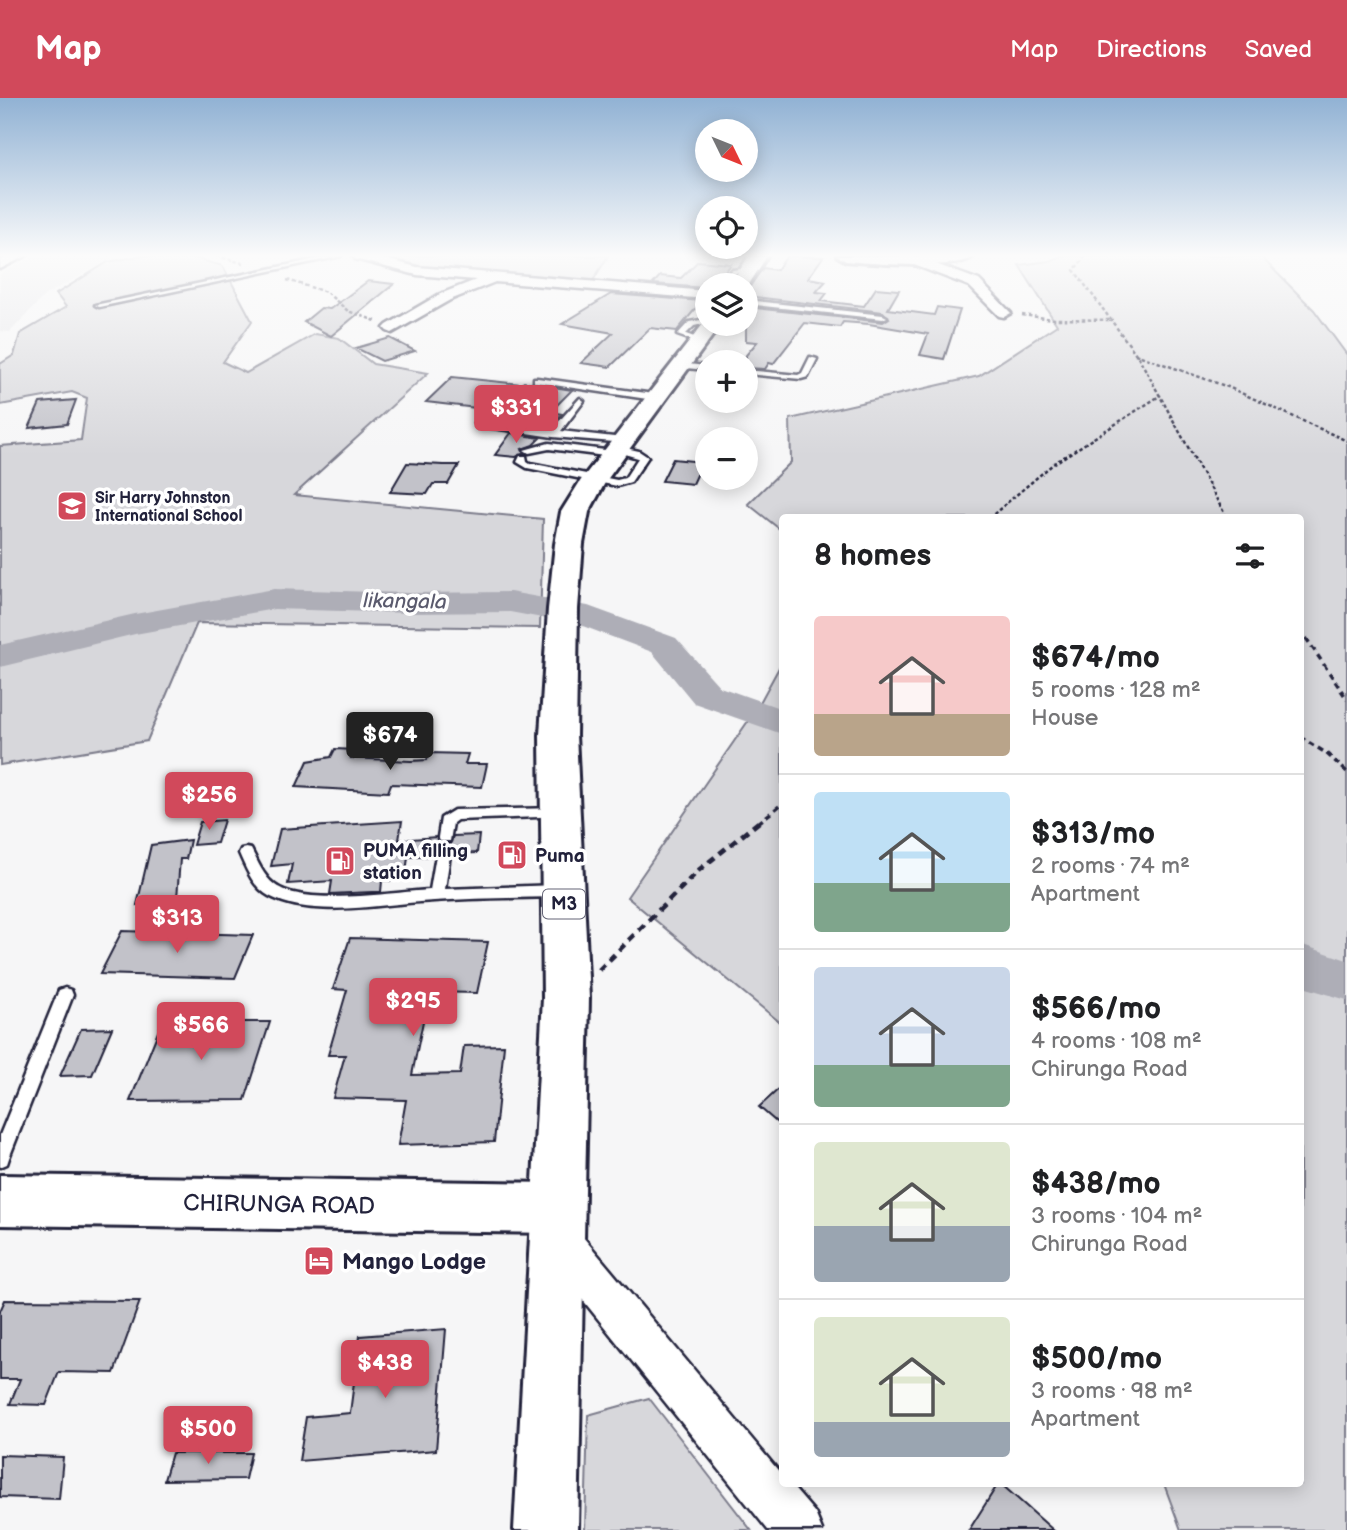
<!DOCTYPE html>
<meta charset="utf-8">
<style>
body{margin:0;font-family:"Balsamiq Sans",sans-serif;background:#f2f2f2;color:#202124;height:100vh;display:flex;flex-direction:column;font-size:26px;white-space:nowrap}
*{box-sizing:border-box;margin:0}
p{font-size:23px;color:#757577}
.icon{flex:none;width:38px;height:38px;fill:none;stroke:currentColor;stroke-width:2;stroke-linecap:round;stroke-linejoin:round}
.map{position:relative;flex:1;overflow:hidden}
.sheet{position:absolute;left:779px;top:416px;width:525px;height:973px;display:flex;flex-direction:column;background:#fff;border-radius:7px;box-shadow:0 4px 18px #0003}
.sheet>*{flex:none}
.needle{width:46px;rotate:133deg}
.buttons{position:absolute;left:695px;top:21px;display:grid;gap:14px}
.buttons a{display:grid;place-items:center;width:63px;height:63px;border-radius:50%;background:#fff;box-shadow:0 4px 18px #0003;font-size:35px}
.price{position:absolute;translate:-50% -60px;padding:0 16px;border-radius:7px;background:#d1495b;color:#fff;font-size:23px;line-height:46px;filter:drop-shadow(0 2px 4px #0008)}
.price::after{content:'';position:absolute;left:50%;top:42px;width:21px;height:16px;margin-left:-10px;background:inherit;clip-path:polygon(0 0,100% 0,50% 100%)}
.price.on{background:#222;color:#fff}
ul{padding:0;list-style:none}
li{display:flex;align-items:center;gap:21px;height:175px;padding:0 35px}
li+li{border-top:2px solid #e0e0e0}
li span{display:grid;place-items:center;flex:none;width:196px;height:140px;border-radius:7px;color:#555}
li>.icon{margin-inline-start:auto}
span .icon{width:84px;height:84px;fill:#fffc;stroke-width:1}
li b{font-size:30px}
h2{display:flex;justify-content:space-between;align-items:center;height:84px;padding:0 35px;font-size:30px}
header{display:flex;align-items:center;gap:42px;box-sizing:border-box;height:98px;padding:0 35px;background:#d1495b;color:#fff}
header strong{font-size:33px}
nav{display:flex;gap:38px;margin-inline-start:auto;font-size:24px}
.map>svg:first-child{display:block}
</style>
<header>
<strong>Map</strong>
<nav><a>Map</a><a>Directions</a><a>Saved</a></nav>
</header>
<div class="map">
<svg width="1347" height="1432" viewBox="0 0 1347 1432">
<rect width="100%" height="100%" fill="#f6f6f7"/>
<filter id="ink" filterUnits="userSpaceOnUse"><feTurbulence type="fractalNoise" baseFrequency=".0143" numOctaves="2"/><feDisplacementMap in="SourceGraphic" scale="14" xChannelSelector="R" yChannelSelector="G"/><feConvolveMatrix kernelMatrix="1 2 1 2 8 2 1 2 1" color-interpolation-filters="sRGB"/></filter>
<g filter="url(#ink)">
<path fill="#e6e6e9" d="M 36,158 L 117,158 L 45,197 L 10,234 L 0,233 L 0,176 Z"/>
<path fill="#d7d7db" stroke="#7c7c8b" stroke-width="2" d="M 139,158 L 187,158 L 223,168 L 252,223 L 223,264 L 246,275 L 315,236 L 339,240 L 373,266 L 428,275 L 294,397 L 543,421 L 540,530 L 197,525 L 147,643 L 0,667 L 0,348 L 81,342 L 87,300 L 72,294 L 0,307 L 0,266 L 14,257 L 20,236 L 66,209 L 56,196 L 108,164 Z
M 366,158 L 608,158 L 591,186 L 414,174 Z
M 1063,158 L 1260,158 L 1314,212 L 1347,257 L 1347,1432 L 1181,1432 L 1164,1386 L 1300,1386 L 1300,420 L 782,420 L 782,433 L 748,406 L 791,364 L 790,321 L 979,278 L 1057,227 L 1019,167 L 1049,163 Z
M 782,564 L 782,926 L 627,799 L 757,610 Z
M 649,1300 L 751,1432 L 585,1432 L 588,1317 Z"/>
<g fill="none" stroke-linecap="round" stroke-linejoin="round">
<path fill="#aeaeb7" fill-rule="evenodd" d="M 274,491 L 409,495 L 510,494 L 588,508 L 676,540 L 720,589 L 782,611 L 782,636 L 694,605 L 652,554 L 580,527 L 510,514 L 409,515 L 274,511 L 135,536 L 0,569 L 0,547 L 135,516 Z
M 1300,846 L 1347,862 L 1347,902 L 1300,888 Z"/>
</g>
<path fill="#c2c2c9" stroke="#22223b" stroke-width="2" d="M 787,158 L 823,159 L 808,180 L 826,183 L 816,194 L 827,195 L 821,203 L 864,208 L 876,190 L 899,192 L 888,211 L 934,217 L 937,209 L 960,212 L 944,261 L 920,257 L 928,236 L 869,226 L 843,224 L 840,229 L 805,225 L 773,266 L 769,265 L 765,271 L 746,270 L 746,257 L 757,244 L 746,243 L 746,209 L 883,224 L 889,220 L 883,214 L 746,198 L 746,193 L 763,170 L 777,172 Z
M 698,163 L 731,166 L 715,187 L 707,187 L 707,190 L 653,186 L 660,178 L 681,180 Z
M 368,183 L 394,186 L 331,238 L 304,224 L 321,210 L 330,211 Z
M 611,196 L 702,203 L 677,233 L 650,230 L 610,269 L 581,265 L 613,235 L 562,226 Z
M 390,240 L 415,253 L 382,263 L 356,250 Z
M 452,279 L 521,286 L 524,284 L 572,292 L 550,314 L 562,316 L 551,328 L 484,320 L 493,312 L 426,304 Z
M 76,302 L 67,326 L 29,330 L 40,305 Z
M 511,335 L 540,340 L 533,347 L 522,351 L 525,355 L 516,359 L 495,357 Z
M 673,361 L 703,364 L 693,386 L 662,383 Z
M 407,365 L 443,367 L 459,367 L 448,386 L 433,386 L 427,396 L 390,394 Z
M 335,651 L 355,652 L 351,660 L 411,663 L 427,662 L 429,655 L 468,656 L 465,666 L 487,666 L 482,689 L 391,686 L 388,694 L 296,689 L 308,663 L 331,659 Z
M 224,722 L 217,745 L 193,747 L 200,724 Z
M 402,723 L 399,742 L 436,739 L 440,746 L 450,746 L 453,738 L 479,737 L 477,755 L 452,756 L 448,750 L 438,750 L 433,758 L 408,759 L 405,782 L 382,783 L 381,794 L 372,794 L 330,796 L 332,783 L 288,786 L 292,766 L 271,768 L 280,731 Z
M 190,742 L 186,761 L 180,761 L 177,800 L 137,807 L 151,747 Z
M 122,833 L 253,837 L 235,880 L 100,876 Z
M 350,840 L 488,844 L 477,895 L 429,894 L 412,977 L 460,976 L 464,948 L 504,947 L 494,1044 L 398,1047 L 406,1002 L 333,1000 L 345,957 L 328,957 L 347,892 L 333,891 Z
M 162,924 L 270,924 L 245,1002 L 130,1003 Z
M 112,930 L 92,977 L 60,978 L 81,931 Z
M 782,988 L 782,1029 L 759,1009 Z
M 5,1202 L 140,1203 L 114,1275 L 59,1274 L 46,1307 L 10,1306 L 20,1281 L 0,1281 L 0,1213 Z
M 446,1231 L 436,1352 L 299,1363 L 306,1319 L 350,1315 L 360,1238 Z
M 172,1355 L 251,1355 L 245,1381 L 164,1382 Z
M 0,1357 L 63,1359 L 59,1401 L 0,1399 Z
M 998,1386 L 1001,1386 L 1053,1432 L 969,1432 Z"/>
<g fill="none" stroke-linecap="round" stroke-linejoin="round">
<g stroke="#22223b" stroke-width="5">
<path id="lane" d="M 331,158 L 341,158 L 99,209 L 95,207 Z
M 749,170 L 751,173 L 736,175 L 727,187 L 721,187 L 732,172 Z
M 746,202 L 883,217 L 887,219 L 883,221 L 746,206 Z
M 707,221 L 707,225 L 694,228 L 686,236 L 700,241 L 700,245 L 677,237 L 689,224 Z
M 810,259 L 817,261 L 808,279 L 801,281 L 746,276 L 746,272 L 798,277 L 802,275 Z
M 678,265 L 707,268 L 707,272 L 675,269 L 675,265 Z
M 537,280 L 654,296 L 658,299 L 654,302 L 534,284 L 534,280 Z
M 580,300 L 584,303 L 561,333 L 623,340 L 628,343 L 626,345 L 553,339 L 479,328 L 475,325 L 479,322 L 552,331 Z
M 549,345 L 613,353 L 618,356 L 613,359 L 549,351 L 529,355 L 524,352 Z
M 617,348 L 639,353 L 648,359 L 631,384 L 617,388 L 527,370 L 517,364 L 520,358 L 526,358 L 527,363 L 530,365 L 617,382 L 625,380 L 638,360 L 614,353 L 614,349 Z
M 560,710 L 567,715 L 565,718 L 457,722 L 453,725 L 450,743 L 440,743 L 438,739 L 441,720 L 454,712 Z
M 246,750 L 251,751 C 258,764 263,778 275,787 C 305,809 393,794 430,792 L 436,757 L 438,753 L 448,753 L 450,757 L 445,791 L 558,787 L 563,789 L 566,793 L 563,797 L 558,799 C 517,800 475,800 434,803 C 386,805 314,822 269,798 C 253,789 246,771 239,755 L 241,751 Z
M 65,890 L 71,892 L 73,897 L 9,1060 L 7,1066 L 0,1069 L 0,1037 L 57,897 L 59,892 Z"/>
</g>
<g stroke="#22223b" stroke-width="5">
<path id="street" d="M 9,158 L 26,158 L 0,171 L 0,162 Z
M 353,158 L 373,158 L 417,169 L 707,193 L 707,201 L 495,184 L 450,202 L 392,235 L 387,233 L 384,230 L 387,227 L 440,196 L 476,182 L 417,177 L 355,161 Z
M 914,158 L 979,182 L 1011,215 L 1004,219 L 999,218 L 969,188 L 909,165 L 907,162 Z
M 559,1122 L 573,1127 L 782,1377 L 782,1386 L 790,1386 L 815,1415 L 822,1432 L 768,1432 L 545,1155 L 539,1141 L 545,1127 Z"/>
</g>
<g stroke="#22223b" stroke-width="6">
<path id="secondary" d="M 837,158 L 973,158 C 960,173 869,165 846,163 Z
M 0,1077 L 557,1085 L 576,1092 L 583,1110 L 576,1128 L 557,1135 L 0,1127 Z"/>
</g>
<g stroke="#22223b" stroke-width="6">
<path id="highway" d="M 749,158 L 767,158 L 746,191 L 746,187 L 730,187 Z
M 707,221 L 707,226 L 721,226 L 606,383 L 589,414 L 583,446 L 578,511 L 576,637 L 589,900 L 578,1432 L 514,1432 L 543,900 L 540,637 L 548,511 L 555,446 L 561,414 L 581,382 Z"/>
</g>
<path stroke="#22223b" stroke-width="2.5" stroke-dasharray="3.5 2.5" stroke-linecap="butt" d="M 217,158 L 243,165
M 1086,158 L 1074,172 L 1139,260 L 1227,420
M 287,182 L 326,194 L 348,213 L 376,223
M 1022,217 L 1054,221 L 1113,222
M 1135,256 L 1228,289 L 1347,343
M 989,420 L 1053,366 L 1161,297"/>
<path stroke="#22223b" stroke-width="3.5" stroke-dasharray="6 4.5" stroke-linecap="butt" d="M 1300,531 L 1347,601
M 1300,639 L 1326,655 L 1347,674
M 758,725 L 782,706"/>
<path stroke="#22223b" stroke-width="5" stroke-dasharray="8 6" stroke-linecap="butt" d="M 599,872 L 699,772 L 760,723"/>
<use href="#lane" fill="#fff" fill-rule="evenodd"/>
<use href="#street" fill="#fff" fill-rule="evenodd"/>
<use href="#secondary" fill="#fff" fill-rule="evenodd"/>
<use href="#highway" fill="#fff" fill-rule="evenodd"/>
</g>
</g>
<linearGradient id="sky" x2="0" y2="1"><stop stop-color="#91b2d4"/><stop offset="0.44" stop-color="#fbfbfb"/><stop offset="1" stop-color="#fbfbfb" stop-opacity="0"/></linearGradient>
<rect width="1347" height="358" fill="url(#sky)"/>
<defs>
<g id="school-square" transform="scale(1.575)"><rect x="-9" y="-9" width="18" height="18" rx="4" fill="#d1495b" stroke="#fff"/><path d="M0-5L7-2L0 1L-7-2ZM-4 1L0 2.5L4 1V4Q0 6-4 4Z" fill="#fff"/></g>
<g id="fuel-square" transform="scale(1.575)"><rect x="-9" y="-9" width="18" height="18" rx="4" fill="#d1495b" stroke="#fff"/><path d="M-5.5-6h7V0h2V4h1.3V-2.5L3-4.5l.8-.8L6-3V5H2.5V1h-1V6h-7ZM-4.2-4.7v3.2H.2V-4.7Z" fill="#fff"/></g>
<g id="hotel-square" transform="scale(1.575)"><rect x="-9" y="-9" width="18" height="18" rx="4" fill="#d1495b" stroke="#fff"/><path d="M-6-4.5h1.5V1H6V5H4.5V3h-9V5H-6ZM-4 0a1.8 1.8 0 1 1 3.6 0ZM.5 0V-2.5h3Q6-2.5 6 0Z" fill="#fff"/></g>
</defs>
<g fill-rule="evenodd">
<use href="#school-square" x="72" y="408"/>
<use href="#fuel-square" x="512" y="757"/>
<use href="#fuel-square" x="340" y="763"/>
<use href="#hotel-square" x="319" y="1163"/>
</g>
<g text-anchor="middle" stroke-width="7" stroke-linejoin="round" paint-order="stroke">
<g font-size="16" font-weight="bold" fill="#22223b" stroke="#fff" text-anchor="start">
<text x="95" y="405">Sir Harry Johnston<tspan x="95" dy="18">International School</tspan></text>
</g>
<rect fill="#fff" stroke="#646476" stroke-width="2" x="543" y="791.5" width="42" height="29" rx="5"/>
<g font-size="18" font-weight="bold" fill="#22223b">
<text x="564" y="812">M3</text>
</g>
<g font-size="19" font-weight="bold" fill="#22223b" stroke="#fff" text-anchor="start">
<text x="363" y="759">PUMA filling<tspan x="363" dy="22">station</tspan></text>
<text x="535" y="764">Puma</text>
</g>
<g font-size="21" font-style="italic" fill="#5a5a6d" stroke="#fff">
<text transform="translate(405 503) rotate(1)" y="7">likangala</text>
</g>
<g font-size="23" fill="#22223b" stroke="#fff">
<text transform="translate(279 1106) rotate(1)" y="8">CHIRUNGA ROAD</text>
</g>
<g font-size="23" font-weight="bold" fill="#22223b" stroke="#fff" text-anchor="start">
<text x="342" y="1171">Mango Lodge</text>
</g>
</g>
</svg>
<div class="buttons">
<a><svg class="needle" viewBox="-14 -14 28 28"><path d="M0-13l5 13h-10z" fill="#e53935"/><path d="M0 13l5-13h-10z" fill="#757577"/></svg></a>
<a><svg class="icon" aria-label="locate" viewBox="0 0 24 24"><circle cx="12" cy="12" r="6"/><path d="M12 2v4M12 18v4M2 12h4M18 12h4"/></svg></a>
<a><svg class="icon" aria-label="layers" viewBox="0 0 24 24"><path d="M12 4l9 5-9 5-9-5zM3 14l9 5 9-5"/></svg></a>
<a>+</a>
<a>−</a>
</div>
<b class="price" style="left:516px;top:347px">$331</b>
<b class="price on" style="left:390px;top:674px">$674</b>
<b class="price" style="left:209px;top:734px">$256</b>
<b class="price" style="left:177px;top:857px">$313</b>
<b class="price" style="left:413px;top:940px">$295</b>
<b class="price" style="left:201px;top:964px">$566</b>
<b class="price" style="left:385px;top:1302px">$438</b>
<b class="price" style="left:208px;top:1368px">$500</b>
<section class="sheet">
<h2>8 homes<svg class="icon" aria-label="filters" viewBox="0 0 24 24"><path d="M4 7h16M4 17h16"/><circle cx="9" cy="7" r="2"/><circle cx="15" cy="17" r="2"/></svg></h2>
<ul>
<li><span style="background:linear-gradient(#f6c9c9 70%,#b9a48a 0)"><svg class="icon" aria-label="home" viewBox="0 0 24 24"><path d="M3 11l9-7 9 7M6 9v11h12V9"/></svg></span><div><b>$674/mo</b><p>5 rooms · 128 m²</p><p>House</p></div></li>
<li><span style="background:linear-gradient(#bfe0f5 65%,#7fa58c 0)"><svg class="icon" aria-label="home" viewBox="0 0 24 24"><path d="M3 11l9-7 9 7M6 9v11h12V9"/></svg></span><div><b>$313/mo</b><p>2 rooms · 74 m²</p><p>Apartment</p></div></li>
<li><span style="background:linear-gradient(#c9d6e8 70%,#7fa58c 0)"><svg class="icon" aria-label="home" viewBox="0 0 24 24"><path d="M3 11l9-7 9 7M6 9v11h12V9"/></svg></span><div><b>$566/mo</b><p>4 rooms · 108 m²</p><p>Chirunga Road</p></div></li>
<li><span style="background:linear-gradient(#dfe7d0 60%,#9aa5b1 0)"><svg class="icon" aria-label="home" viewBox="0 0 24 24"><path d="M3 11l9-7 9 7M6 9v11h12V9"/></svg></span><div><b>$438/mo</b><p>3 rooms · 104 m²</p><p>Chirunga Road</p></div></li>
<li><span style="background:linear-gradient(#dfe7d0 75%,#9aa5b1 0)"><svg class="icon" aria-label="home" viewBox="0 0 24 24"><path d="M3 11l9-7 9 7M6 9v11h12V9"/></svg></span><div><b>$500/mo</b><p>3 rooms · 98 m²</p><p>Apartment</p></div></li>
</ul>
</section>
</div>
